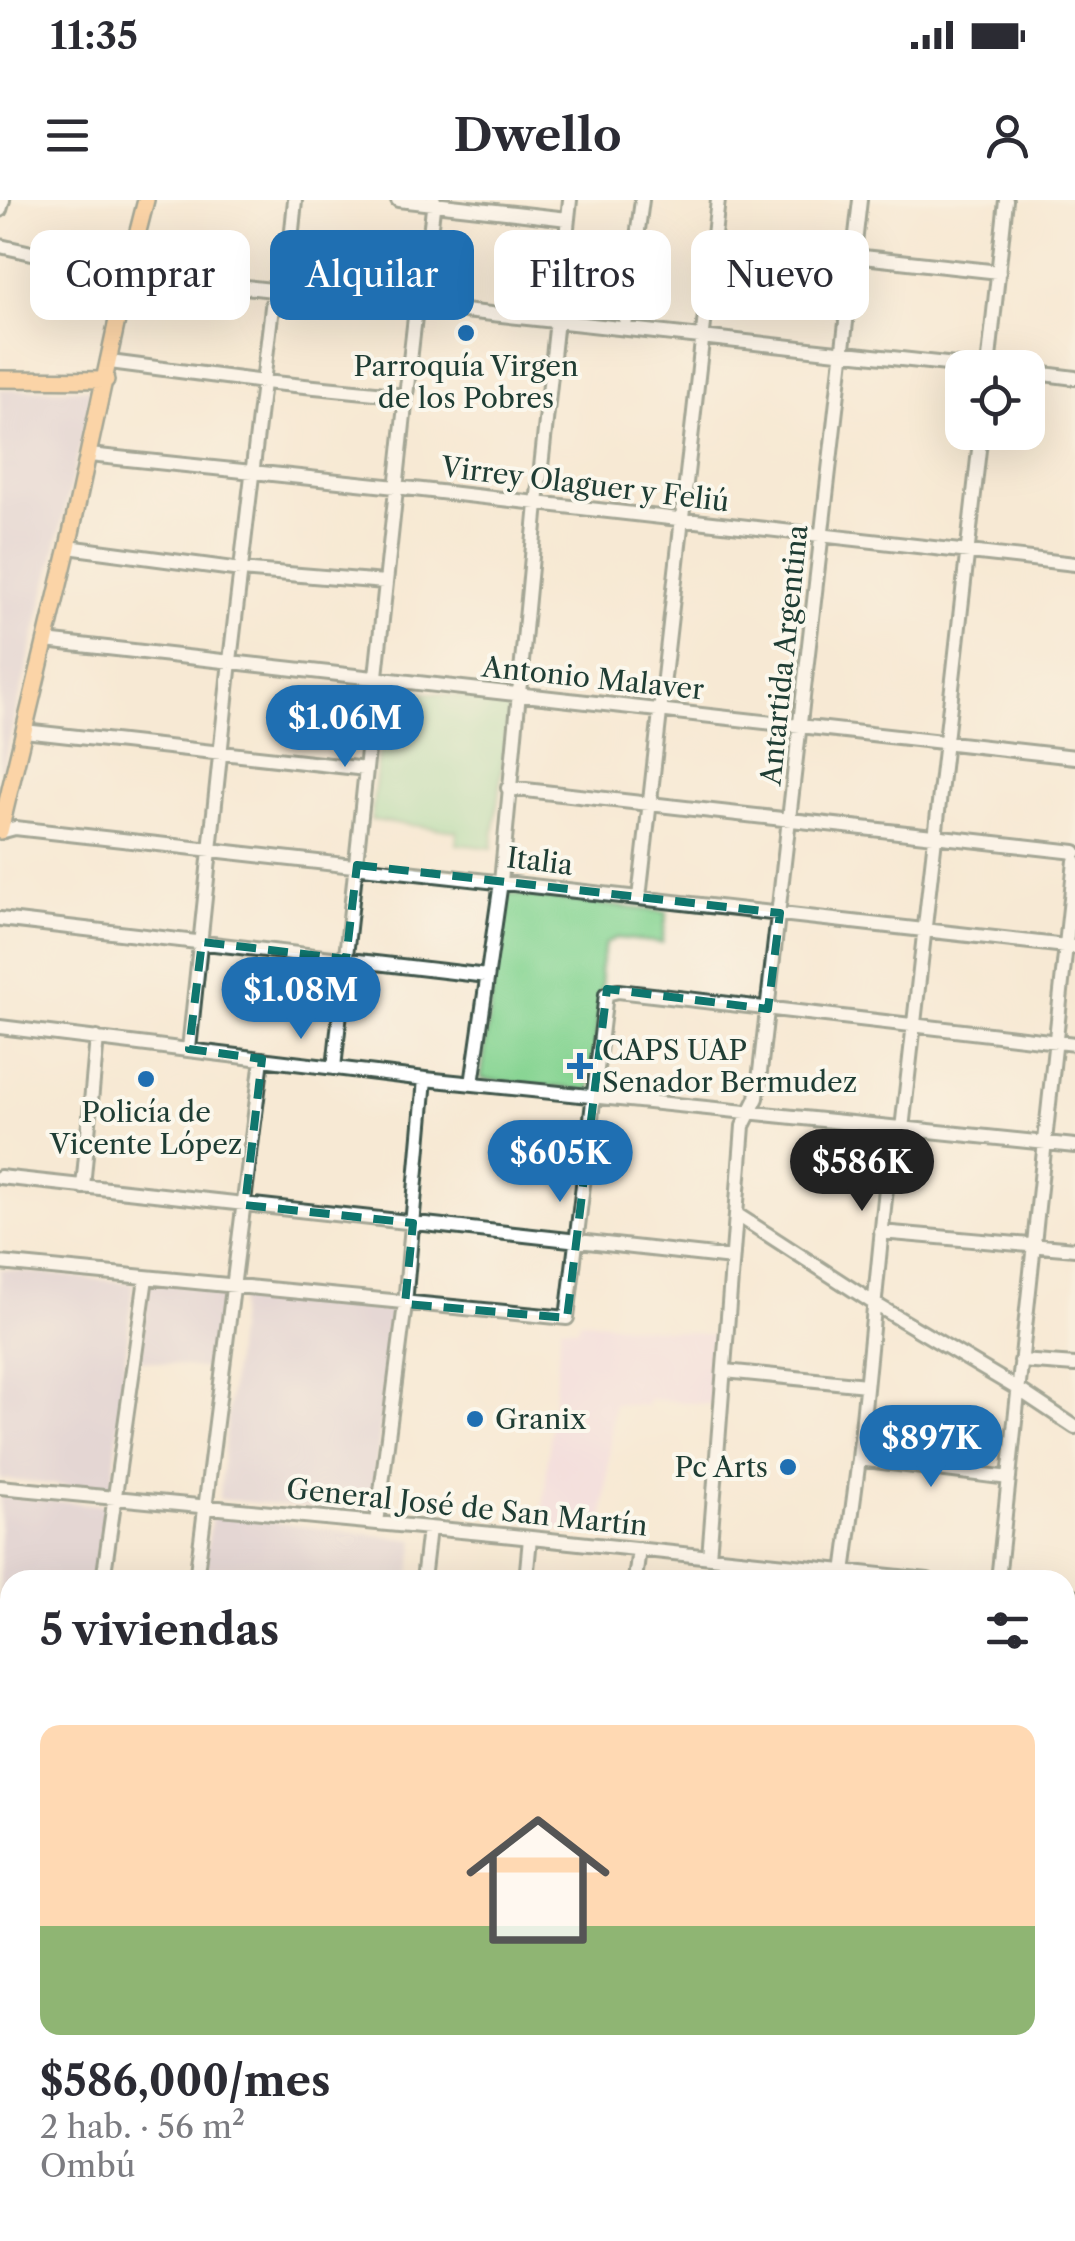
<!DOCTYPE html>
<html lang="es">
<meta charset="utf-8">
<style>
body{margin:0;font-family:"Libre Caslon Text",serif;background:#f7f7f7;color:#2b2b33;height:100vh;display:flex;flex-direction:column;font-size:38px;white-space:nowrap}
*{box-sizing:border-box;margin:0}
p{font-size:32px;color:#7c7c81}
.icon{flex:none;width:55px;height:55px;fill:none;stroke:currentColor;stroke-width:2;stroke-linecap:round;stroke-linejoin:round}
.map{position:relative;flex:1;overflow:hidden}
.details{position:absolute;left:0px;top:1370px;width:1075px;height:672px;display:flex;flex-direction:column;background:#fff;border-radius:30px 30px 0 0;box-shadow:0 10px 40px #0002}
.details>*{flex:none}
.guide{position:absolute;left:30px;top:30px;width:1015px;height:90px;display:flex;gap:20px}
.controls{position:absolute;left:945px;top:150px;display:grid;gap:20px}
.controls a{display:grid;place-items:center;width:100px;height:100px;border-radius:20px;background:#fff;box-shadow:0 10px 40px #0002;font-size:50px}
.price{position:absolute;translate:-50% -85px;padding:0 22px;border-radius:35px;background:#1f6fb2;color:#fff;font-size:32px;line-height:65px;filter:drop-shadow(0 2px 5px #0008)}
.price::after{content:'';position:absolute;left:50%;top:60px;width:30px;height:22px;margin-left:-15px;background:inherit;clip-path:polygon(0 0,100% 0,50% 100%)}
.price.selected{background:#222;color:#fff}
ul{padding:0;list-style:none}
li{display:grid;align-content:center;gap:20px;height:530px;padding:0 40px}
li span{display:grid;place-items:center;height:310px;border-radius:20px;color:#555}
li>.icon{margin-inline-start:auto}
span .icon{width:180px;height:180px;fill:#fffc;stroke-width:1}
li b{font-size:42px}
h2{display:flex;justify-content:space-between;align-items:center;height:120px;padding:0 40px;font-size:42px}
.chip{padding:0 35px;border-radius:20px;background:#fff;box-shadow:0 10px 40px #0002;font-size:35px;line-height:90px}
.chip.selected{background:#1f6fb2;color:#fff}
.status{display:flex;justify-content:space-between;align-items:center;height:70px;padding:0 50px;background:#fff;direction:ltr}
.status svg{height:28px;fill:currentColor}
header{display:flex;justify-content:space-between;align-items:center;height:130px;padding:0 40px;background:#fff;font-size:45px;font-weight:800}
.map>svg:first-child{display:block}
</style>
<div class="status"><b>11:35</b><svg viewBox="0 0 49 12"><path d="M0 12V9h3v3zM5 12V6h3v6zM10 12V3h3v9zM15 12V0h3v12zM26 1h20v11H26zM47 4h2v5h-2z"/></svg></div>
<header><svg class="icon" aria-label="menu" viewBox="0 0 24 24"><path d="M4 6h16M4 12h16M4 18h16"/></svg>Dwello<svg class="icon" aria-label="person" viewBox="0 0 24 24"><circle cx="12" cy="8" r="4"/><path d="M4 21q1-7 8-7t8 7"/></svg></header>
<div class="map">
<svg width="1075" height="2041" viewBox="0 0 1075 2041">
<rect width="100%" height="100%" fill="#fbf7ec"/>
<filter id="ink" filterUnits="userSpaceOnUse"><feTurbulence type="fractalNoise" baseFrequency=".01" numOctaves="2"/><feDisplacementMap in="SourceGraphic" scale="20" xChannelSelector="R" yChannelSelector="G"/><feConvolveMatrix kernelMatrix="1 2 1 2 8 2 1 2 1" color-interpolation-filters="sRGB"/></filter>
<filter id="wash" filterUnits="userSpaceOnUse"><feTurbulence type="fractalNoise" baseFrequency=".0048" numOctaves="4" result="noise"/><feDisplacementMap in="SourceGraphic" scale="40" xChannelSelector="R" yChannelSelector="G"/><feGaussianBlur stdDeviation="2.25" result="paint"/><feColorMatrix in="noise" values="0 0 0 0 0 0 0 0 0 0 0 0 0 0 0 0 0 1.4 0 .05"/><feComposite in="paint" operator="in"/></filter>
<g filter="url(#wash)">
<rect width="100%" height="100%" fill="#f7e9d4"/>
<path fill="#eed0e7" d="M 579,1120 L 722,1136 L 716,1205 L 648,1199 L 647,1206 L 614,1204 L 602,1335 L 541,1328 L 561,1126 L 578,1128 Z"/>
<path fill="#ccbed3" d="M 0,189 L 90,189 L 93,192 L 2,571 L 0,571 Z
M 0,1069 L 133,1083 L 112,1291 L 0,1279 Z
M 149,1081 L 225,1091 L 215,1170 L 139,1160 Z
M 241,1093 L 393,1110 L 371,1315 L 219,1299 Z
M 0,1296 L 106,1305 L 93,1380 L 10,1380 L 10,1652 L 0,1650 Z
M 212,1314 L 415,1340 L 410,1380 L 202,1380 Z"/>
<path fill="#86d492" stroke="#528863" stroke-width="2.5" d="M 392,489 L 510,501 L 492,648 L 456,644 L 457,631 L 371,620 L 386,493 Z
M 505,693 L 667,712 L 662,743 L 616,738 L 605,744 L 600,771 L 602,783 L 590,891 L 481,879 Z"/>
</g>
<g filter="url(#ink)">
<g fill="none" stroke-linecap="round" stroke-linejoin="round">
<g stroke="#3f574c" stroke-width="18">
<path id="minor" d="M 398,0 L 568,19
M 0,10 L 3,0
M 0,46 L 127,74 L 983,168
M 854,56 L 999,72
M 286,91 L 295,0
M 625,127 L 642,0
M 110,162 L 264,182 L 406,196
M 988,168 L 1006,0
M 1028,172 L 1075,178
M 89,255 L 396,287 L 1075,364
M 68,347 L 241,370 L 385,382
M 45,441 L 1075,557
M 24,531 L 366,569
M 508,588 L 1075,652
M 0,632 L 15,628 L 1075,747
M 639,698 L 718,0
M 0,719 L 487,776
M 0,827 L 425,879 L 1075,946
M 189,849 L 230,461 L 274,90
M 334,868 L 406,196 L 415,117 L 423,92 L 434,0
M 472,884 L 501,682 L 537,304 L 570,0
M 902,929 L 981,232
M 0,977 L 732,1058
M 83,987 L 97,838
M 736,1014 L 875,1104 L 1018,1189 L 1075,1227
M 881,1032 L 1075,1049
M 0,1063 L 567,1118 L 606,794 L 618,791 L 1075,844
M 1021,1161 L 1075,1165
M 725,1171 L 866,1185
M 859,1259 L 1009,1278
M 0,1287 L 503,1335 L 928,1380
M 377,1323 L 405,1104 L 425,879
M 709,1357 L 743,926 L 757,898 L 860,0
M 103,1380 L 146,1078
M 196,1380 L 262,859
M 423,1380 L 429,1328
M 526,1380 L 530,1338
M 635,1380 L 639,1349
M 738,1380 L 740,1360
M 843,1380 L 859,1259 L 892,928
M 998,1380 L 1075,661
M 1065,1394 L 1075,1396
M 1065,1514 L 1075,1426
M 1065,1646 L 1075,1647
M 0,1658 L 10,1659
M 0,1756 L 10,1758
M 1065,1788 L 1075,1789
M 1065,1937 L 1075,1938
M 0,1952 L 10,1946
M 657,2032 L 727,2041
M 103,2041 L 104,2032
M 190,2041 L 191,2032
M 339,2041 L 340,2032
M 453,2041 L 454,2032
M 556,2041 L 557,2032
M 757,2041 L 758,2032
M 915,2041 L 917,2032"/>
</g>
<g stroke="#3f574c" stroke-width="20">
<path id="major" d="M 0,179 L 106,180
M 0,631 L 68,347 L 127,74 L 146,0"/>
</g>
<use href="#minor" stroke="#fff" stroke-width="12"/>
<use href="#major" stroke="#ffbb71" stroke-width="15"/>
</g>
</g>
<path d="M0 0H1075V2041H0ZM 357,665 L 780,713 L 768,809 L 607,789 L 567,1118 L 405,1104 L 413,1023 L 245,1005 L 262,859 L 189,849 L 202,742 L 346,759 Z" fill="#f7e9d4" fill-opacity=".55" fill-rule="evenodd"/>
<path fill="none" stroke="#0f766e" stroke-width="8" stroke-dasharray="20 12" stroke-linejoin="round" d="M 357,665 L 780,713 L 768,809 L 607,789 L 567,1118 L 405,1104 L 413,1023 L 245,1005 L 262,859 L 189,849 L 202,742 L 346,759 Z"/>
<g fill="#1f6fb2" stroke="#fbf7ec" stroke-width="4">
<circle cx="466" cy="133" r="10"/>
<path d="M575 851h10v10h10v10h-10v10h-10v-10h-10v-10h10z"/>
<circle cx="146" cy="879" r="10"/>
<circle cx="475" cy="1219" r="10"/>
<circle cx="788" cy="1267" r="10"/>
</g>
<g text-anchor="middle" stroke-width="8" stroke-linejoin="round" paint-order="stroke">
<g font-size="28" fill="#1f3d34" stroke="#fbf7ec">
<text x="466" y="176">Parroquía Virgen<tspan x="466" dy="32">de los Pobres</tspan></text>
<text x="602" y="860" text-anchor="start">CAPS UAP<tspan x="602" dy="32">Senador Bermudez</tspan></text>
<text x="146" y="922">Policía de<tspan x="146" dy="32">Vicente López</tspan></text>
<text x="495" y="1229" text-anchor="start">Granix</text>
<text x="768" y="1277" text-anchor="end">Pc Arts</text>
</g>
<g font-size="28" fill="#1f3d34" stroke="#fbf7ec">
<text transform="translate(585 284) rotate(7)" y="10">Virrey Olaguer y Feliú</text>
<text transform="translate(784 455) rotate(-84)" y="10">Antartida Argentina</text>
<text transform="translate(593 478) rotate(6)" y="10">Antonio Malaver</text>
<text transform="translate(540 661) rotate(7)" y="10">Italia</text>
<text transform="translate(467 1307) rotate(6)" y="10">General José de San Martín</text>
</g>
</g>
</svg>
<div class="controls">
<a><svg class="icon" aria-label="locate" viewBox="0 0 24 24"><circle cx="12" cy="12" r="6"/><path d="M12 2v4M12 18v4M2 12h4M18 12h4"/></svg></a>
</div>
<b class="price" style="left:345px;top:570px">$1.06M</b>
<b class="price" style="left:301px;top:842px">$1.08M</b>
<b class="price" style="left:560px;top:1005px">$605K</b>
<b class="price selected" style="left:862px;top:1014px">$586K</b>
<b class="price" style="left:931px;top:1290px">$897K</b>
<div class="guide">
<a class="chip">Comprar</a>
<a class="chip selected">Alquilar</a>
<a class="chip">Filtros</a>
<a class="chip">Nuevo</a>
</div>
<section class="details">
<h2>5 viviendas<svg class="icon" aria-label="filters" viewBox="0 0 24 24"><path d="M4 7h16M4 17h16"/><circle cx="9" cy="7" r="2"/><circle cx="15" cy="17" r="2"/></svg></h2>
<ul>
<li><span style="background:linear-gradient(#ffd9b3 65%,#8fb573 0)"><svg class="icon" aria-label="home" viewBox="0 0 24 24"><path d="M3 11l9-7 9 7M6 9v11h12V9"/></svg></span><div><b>$586,000/mes</b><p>2 hab. · 56 m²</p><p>Ombú</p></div></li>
</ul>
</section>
</div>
